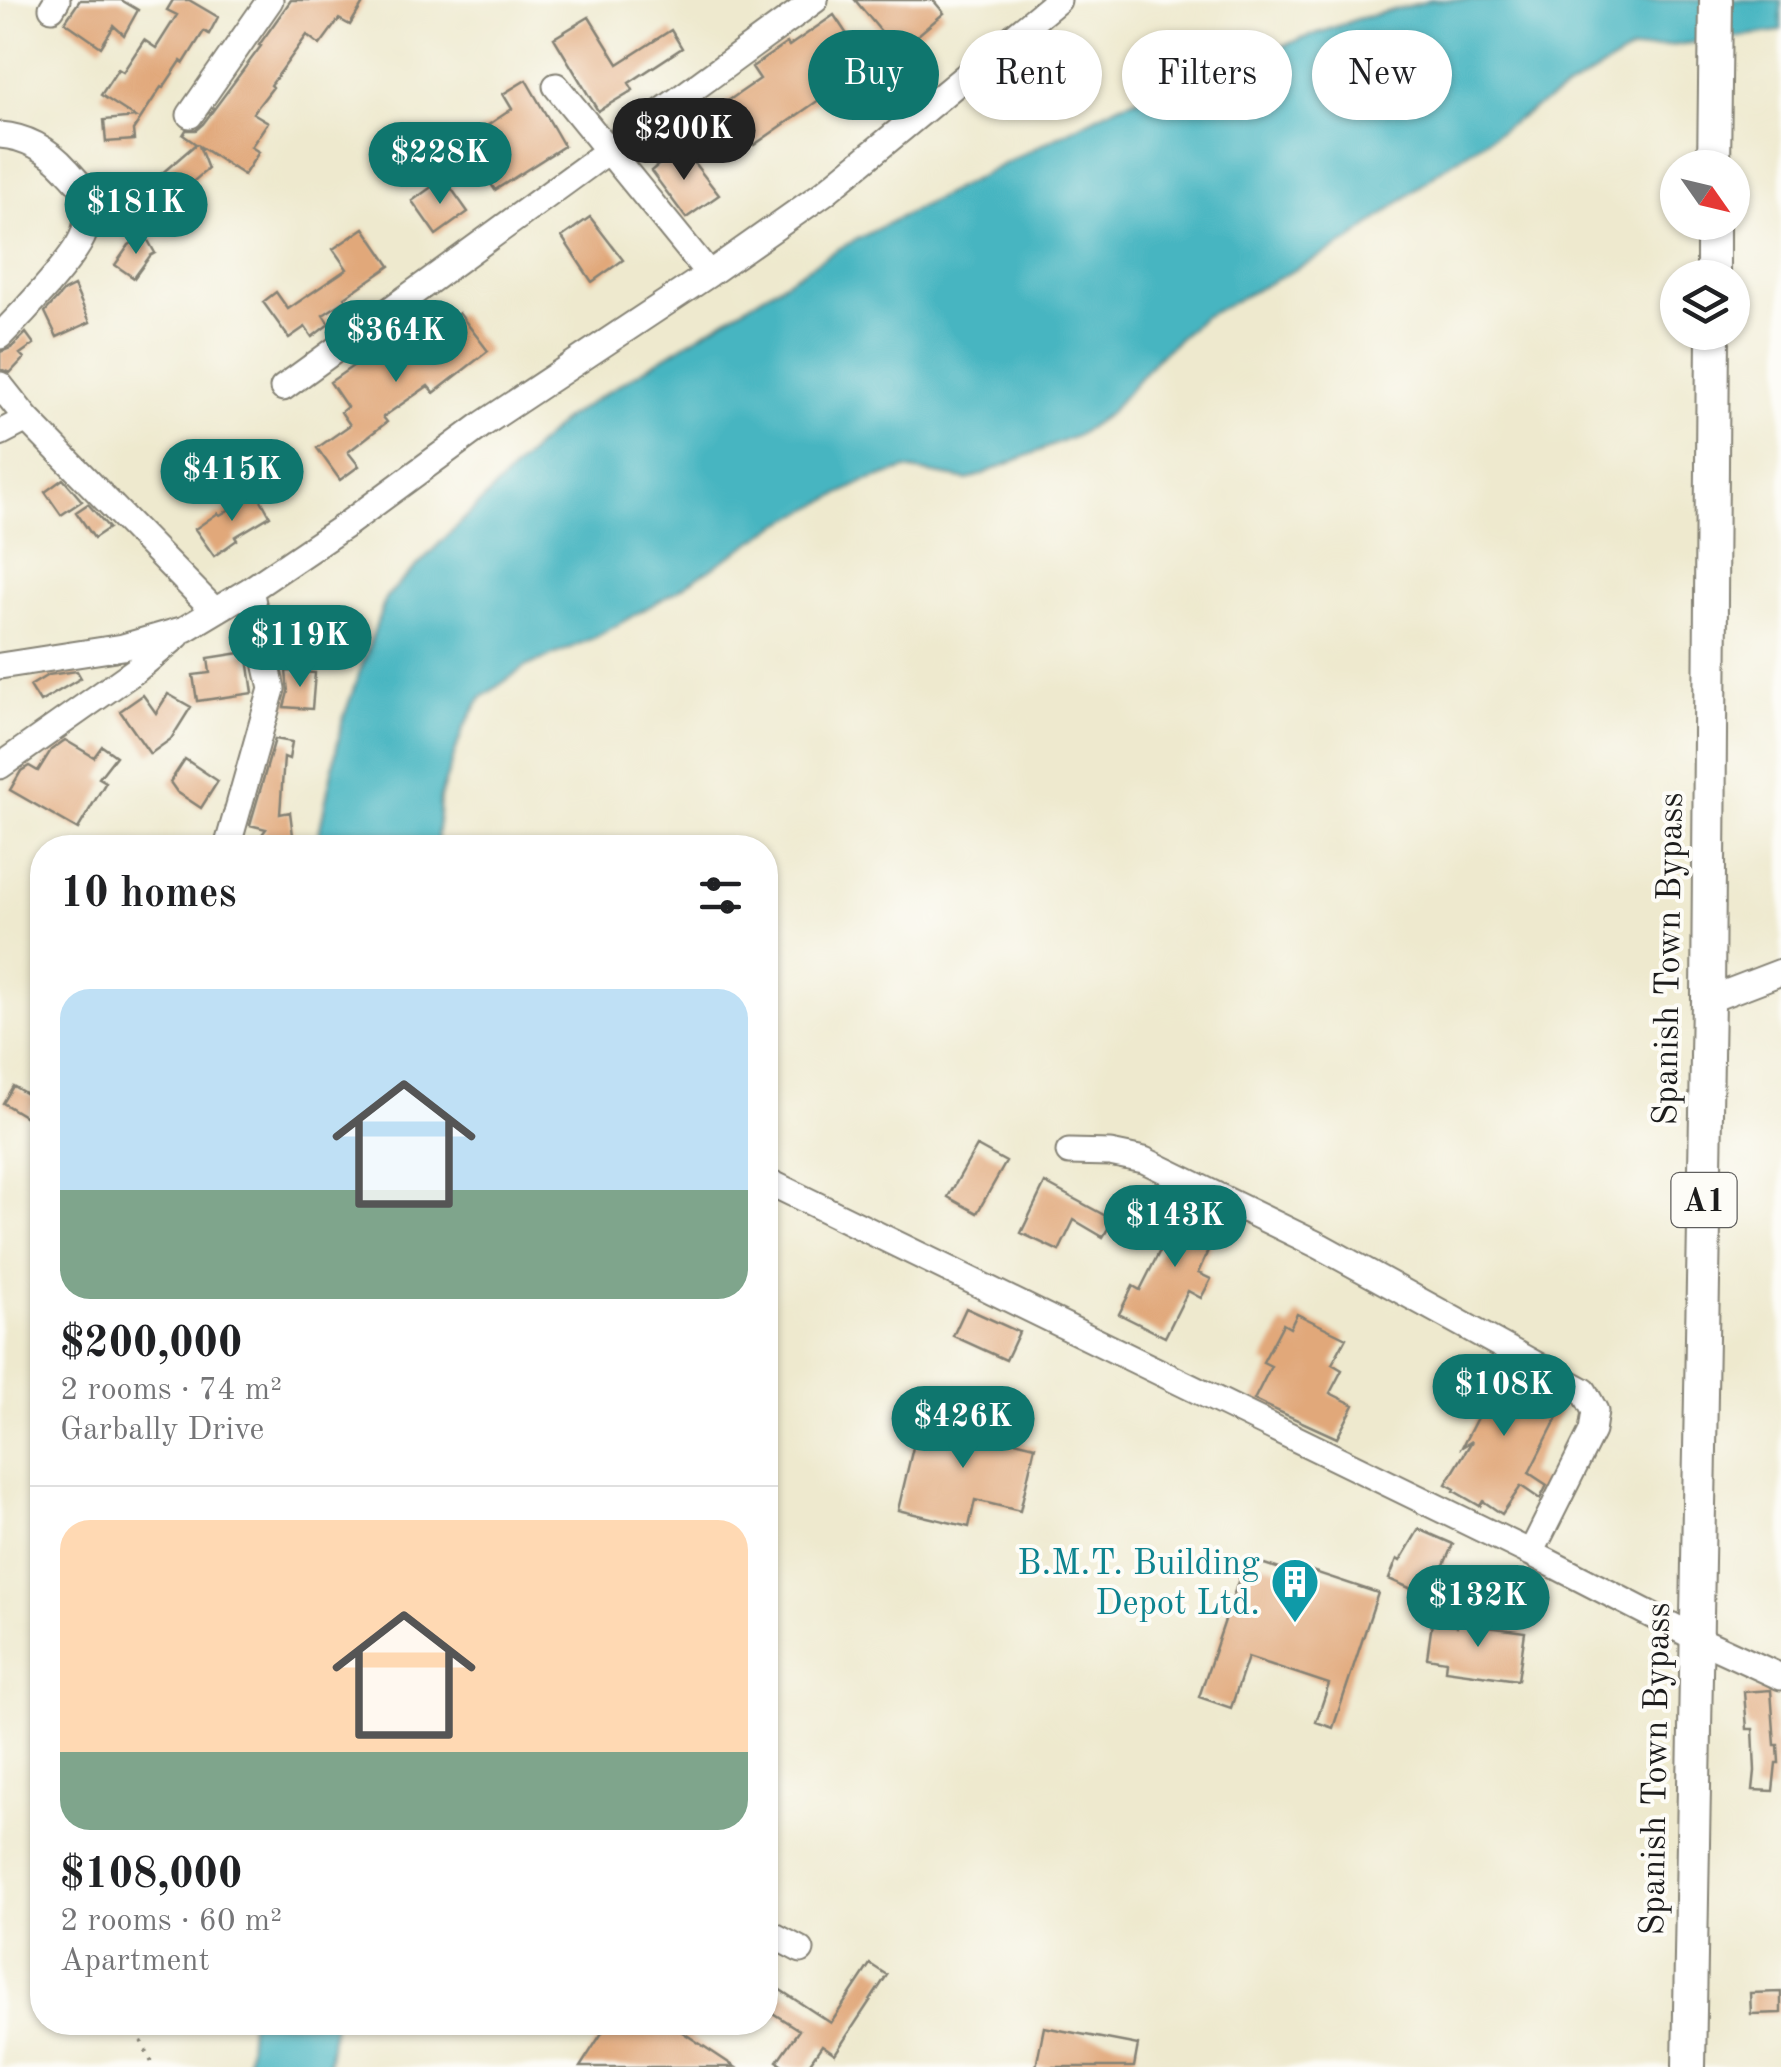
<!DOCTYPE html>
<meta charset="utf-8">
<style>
body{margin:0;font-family:"Old Standard TT",serif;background:#f2f2f2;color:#202124;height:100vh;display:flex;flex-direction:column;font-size:38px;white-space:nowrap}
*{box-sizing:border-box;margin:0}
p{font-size:32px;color:#757577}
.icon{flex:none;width:55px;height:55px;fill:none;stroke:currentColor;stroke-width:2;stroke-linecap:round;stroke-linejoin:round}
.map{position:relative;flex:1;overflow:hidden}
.details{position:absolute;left:30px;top:835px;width:748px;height:1200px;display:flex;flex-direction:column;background:#fff;border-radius:40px;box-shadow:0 2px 8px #0004}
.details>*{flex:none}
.hud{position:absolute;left:808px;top:30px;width:822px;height:90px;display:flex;gap:20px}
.needle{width:65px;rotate:124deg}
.controls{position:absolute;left:1660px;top:150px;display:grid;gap:20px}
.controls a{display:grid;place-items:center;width:90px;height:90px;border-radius:50%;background:#fff;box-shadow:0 2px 8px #0004;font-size:50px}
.price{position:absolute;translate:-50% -85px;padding:0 22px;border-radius:35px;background:#0f766e;color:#fff;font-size:32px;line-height:65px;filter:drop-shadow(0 2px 5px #0008)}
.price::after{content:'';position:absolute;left:50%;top:60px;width:30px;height:22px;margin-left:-15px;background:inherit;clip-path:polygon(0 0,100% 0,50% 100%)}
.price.active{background:#222;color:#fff}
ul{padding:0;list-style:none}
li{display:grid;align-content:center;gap:20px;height:530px;padding:0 30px}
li+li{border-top:2px solid #e0e0e0}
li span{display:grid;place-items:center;height:310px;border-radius:30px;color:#555}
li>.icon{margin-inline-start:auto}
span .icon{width:180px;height:180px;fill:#fffc;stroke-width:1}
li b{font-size:42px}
h2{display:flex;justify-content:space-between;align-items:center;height:120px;padding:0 30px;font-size:42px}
.chip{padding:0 35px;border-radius:45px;background:#fff;box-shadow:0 2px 8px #0004;font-size:35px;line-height:90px}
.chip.active{background:#0f766e;color:#fff}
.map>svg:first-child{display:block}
</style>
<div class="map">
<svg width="1781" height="2067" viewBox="0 0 1781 2067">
<rect width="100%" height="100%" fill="#fdfcf7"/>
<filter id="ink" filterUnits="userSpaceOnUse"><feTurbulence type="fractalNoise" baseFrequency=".01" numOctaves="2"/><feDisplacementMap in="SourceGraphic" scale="20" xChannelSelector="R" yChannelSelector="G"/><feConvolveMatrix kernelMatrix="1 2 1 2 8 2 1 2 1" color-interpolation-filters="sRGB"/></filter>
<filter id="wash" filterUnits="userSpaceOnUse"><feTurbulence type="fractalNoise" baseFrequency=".0048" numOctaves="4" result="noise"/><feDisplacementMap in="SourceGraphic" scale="40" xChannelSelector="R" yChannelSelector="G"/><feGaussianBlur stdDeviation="2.25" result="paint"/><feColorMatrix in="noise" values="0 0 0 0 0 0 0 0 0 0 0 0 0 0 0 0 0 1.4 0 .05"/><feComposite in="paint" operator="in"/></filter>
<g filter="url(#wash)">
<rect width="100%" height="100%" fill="#eee9ce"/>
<path fill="#47b5c1" stroke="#32686e" stroke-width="2.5" d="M 1432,0 L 1781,0 L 1781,31 L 1631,51 L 1532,110 L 1442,169 L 1350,241 L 1202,318 L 1157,358 L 1109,413 L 1076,436 L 968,480 L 906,469 L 864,482 L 778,525 L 675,592 L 596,637 L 525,667 L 481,698 L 463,729 L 440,797 L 437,847 L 316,848 L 342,722 L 386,597 L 564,419 L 838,249 L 1119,105 L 1357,19 Z
M 250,2023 L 334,2023 L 328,2067 L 247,2067 Z"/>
<g id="blocks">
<path fill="#e1a87a" d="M 80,0 L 121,0 L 138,10 L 124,35 L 114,26 L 101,47 L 65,22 Z
M 173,0 L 189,0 L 218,17 L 209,34 L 204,31 L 184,63 L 181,61 L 163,88 L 161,87 L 133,130 L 134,140 L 106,142 L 104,120 L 135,117 L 101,95 L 118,69 L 123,72 L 144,40 L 156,48 L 177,15 L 167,10 Z
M 291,0 L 365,0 L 350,25 L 339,19 L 320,45 L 307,35 L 271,85 L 273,87 L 253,113 L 268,122 L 251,147 L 259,152 L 244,175 L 199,146 L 208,169 L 133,233 L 117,212 L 196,144 L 183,135 L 186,130 L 196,130 L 203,124 L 261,46 L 259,45 Z
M 855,0 L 933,0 L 944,13 L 898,52 Z
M 834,15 L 868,66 L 754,145 L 725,103 L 760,79 L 752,67 L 787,43 L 789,46 Z
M 589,17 L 618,64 L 671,30 L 682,48 L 629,83 L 633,90 L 598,111 L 554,38 Z
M 526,80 L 564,146 L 495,190 L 463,142 L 512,109 L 503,94 Z
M 681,146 L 719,195 L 686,218 L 651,171 Z
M 444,178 L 468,212 L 436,235 L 412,201 Z
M 590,217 L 623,260 L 592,282 L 562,237 Z
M 364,228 L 390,266 L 345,297 L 346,300 L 323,315 L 329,324 L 312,337 L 305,327 L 289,338 L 263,302 L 276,292 L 288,309 L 347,269 L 333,249 Z
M 145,235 L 155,253 L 150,256 L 134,278 L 115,265 L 129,245 Z
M 74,286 L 90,322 L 57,337 L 45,312 L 64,291 Z
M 459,313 L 488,351 L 434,393 L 428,386 L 383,417 L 387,422 L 348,452 L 359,466 L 340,480 L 317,448 L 350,425 L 341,412 L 347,407 L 330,382 L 356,364 L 354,361 L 377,345 L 391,366 Z
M 26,333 L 34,344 L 20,354 L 24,358 L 10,373 L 0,369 L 0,352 L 11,348 Z
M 63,479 L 82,501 L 61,515 L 45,492 Z
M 257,493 L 270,516 L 235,537 L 237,540 L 214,556 L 195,529 L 218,513 L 220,515 Z
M 88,504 L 109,528 L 94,538 L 76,512 Z
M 247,652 L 253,693 L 197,701 L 193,675 L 210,673 L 208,658 Z
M 77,671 L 81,678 L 40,702 L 30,686 L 48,675 Z
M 286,671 L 315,673 L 312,709 L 284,707 L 288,692 Z
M 168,694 L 191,707 L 171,739 L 150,754 L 120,711 L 143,695 L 156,713 Z
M 275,739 L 292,742 L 289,759 L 284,757 L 280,814 L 290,812 L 294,843 L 252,848 L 266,829 L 250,825 Z
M 65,740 L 94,757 L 102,746 L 116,756 L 99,778 L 106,782 L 78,829 L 10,790 L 21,771 L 29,766 L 38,771 L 51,750 Z
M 185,759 L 218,781 L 201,808 L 177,792 L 170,782 Z
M 13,1086 L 37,1100 L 26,1117 L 3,1103 Z
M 977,1146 L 1006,1162 L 977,1213 L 948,1197 Z
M 1045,1183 L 1113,1220 L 1103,1237 L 1074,1220 L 1059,1251 L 1021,1233 Z
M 1186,1199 L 1223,1217 L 1198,1273 L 1211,1279 L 1201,1298 L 1188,1291 L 1165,1337 L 1119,1314 L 1133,1286 L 1140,1290 Z
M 966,1308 L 1019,1332 L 1006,1360 L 953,1336 Z
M 1297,1314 L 1346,1338 L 1332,1364 L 1342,1370 L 1330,1393 L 1354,1405 L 1337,1438 L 1254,1400 L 1271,1366 L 1263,1362 L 1283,1324 L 1290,1328 Z
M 1480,1367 L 1498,1377 L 1502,1369 L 1548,1393 L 1549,1390 L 1563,1398 L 1562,1400 L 1565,1402 L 1529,1473 L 1547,1485 L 1540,1499 L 1521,1486 L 1502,1514 L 1483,1501 L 1480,1506 L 1454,1491 L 1455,1489 L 1446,1484 L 1472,1441 L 1462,1447 L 1482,1408 L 1460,1396 L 1467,1383 L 1470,1385 Z
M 935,1412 L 967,1420 L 965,1429 L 1035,1446 L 1020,1511 L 975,1500 L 969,1527 L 898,1510 L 920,1418 L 933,1421 Z
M 1419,1529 L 1453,1544 L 1430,1597 L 1389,1579 L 1397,1559 L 1400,1561 Z
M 1246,1558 L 1295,1574 L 1297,1566 L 1378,1593 L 1333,1728 L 1316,1722 L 1329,1684 L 1248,1657 L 1231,1708 L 1199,1697 Z
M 1432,1623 L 1457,1626 L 1457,1623 L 1525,1632 L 1518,1680 L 1445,1670 L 1446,1661 L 1427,1658 Z
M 1771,1690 L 1775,1745 L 1778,1745 L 1779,1763 L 1776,1763 L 1773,1791 L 1753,1790 L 1755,1771 L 1753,1729 L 1747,1729 L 1744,1692 Z
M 870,1964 L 887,1975 L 835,2054 L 822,2045 L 807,2067 L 785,2067 L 777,2061 L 799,2030 L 765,2008 L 765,1980 L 831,2023 Z
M 1781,1992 L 1781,2013 L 1751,2014 L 1750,1993 Z
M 609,2022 L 667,2022 L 735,2067 L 580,2067 Z
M 1044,2027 L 1138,2045 L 1134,2067 L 1036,2067 Z"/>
</g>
</g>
<g filter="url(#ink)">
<use href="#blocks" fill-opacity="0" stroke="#858275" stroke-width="2.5"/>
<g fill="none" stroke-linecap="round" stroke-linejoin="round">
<g stroke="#858275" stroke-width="29">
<path id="minor" d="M 52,8 L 57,0
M 556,86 L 709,274
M 190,115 L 270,0
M 0,135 C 27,137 49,150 67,170 C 73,177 83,186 86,195 C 89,207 88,222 84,233 C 77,256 19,317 0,336
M 0,385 L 27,419 L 215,611
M 283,388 L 815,0
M 0,433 L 27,419
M 0,666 L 123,647 L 185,629 L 250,590 L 343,527 L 483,424 L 709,274 L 824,193 L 1058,0
M 0,766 L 136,670 L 177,636
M 227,848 L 272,689 L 250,590
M 1708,1000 L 1781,972
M 1069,1152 L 1110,1153 L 1144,1160 L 1320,1246 L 1584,1391 L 1595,1411 L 1592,1431 L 1531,1553
M 765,1180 L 1531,1553 L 1696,1638 L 1781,1677
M 765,1931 L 801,1950"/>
</g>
<g stroke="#858275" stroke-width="36">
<path id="major" d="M 1714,168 L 1716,0
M 1713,278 L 1713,222
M 1689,2067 L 1708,1000 L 1713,332"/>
</g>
<path stroke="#858275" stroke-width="4" stroke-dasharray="2.5 8" stroke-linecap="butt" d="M 132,2022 L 154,2067"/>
<use href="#minor" stroke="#fff" stroke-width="25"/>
<use href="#major" stroke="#fff" stroke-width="32"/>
</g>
</g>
<defs>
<g id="building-pin" transform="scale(2.5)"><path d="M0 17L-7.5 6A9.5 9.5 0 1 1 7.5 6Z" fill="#0f9aa8" stroke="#fdfcf7"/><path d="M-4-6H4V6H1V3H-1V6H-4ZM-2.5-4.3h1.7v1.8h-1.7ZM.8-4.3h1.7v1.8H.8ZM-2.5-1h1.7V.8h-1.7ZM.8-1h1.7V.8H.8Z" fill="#fff"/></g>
</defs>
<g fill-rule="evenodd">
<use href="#building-pin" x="1295" y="1582"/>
</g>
<g text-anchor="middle" stroke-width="8" stroke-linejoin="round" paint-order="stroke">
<rect fill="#fdfcf7" stroke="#605f5e" stroke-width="2.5" x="1671.5" y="1173" width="65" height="54" rx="8"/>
<g font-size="32" font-weight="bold" fill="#1c1c1c">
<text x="1704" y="1211">A1</text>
</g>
<g font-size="35" fill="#1c1c1c" stroke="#fdfcf7">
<text transform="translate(1667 959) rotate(-89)" y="12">Spanish Town Bypass</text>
<text transform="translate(1654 1769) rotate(-89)" y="12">Spanish Town Bypass</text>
</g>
<g font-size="35" fill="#0d838f" stroke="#fdfcf7" text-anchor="end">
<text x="1260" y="1574">B.M.T. Building<tspan x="1260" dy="40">Depot Ltd.</tspan></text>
</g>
</g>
</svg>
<div class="controls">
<a><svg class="needle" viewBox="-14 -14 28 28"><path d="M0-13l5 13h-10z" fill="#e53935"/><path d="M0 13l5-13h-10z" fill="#757577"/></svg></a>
<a><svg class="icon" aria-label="layers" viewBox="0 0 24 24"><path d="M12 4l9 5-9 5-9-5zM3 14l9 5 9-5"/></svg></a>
</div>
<b class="price active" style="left:684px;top:183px">$200K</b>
<b class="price" style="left:440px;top:207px">$228K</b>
<b class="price" style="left:136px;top:257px">$181K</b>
<b class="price" style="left:396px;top:385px">$364K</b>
<b class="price" style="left:232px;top:524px">$415K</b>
<b class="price" style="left:300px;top:690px">$119K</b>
<b class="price" style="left:1175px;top:1270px">$143K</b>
<b class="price" style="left:1504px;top:1439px">$108K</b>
<b class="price" style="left:963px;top:1471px">$426K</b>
<b class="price" style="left:1478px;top:1650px">$132K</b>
<div class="hud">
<a class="chip active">Buy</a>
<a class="chip">Rent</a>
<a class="chip">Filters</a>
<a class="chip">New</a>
</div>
<section class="details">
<h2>10 homes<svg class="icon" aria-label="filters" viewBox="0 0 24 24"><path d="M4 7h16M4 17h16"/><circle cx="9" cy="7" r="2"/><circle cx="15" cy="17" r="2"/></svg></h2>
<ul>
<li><span style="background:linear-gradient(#bfe0f5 65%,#7fa58c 0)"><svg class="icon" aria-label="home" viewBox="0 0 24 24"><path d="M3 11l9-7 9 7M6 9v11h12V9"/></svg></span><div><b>$200,000</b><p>2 rooms · 74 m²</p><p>Garbally Drive</p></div></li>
<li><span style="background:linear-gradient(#ffd9b3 75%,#7fa58c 0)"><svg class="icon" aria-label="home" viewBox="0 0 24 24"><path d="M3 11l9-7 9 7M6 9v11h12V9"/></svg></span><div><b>$108,000</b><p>2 rooms · 60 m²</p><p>Apartment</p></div></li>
</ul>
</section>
</div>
